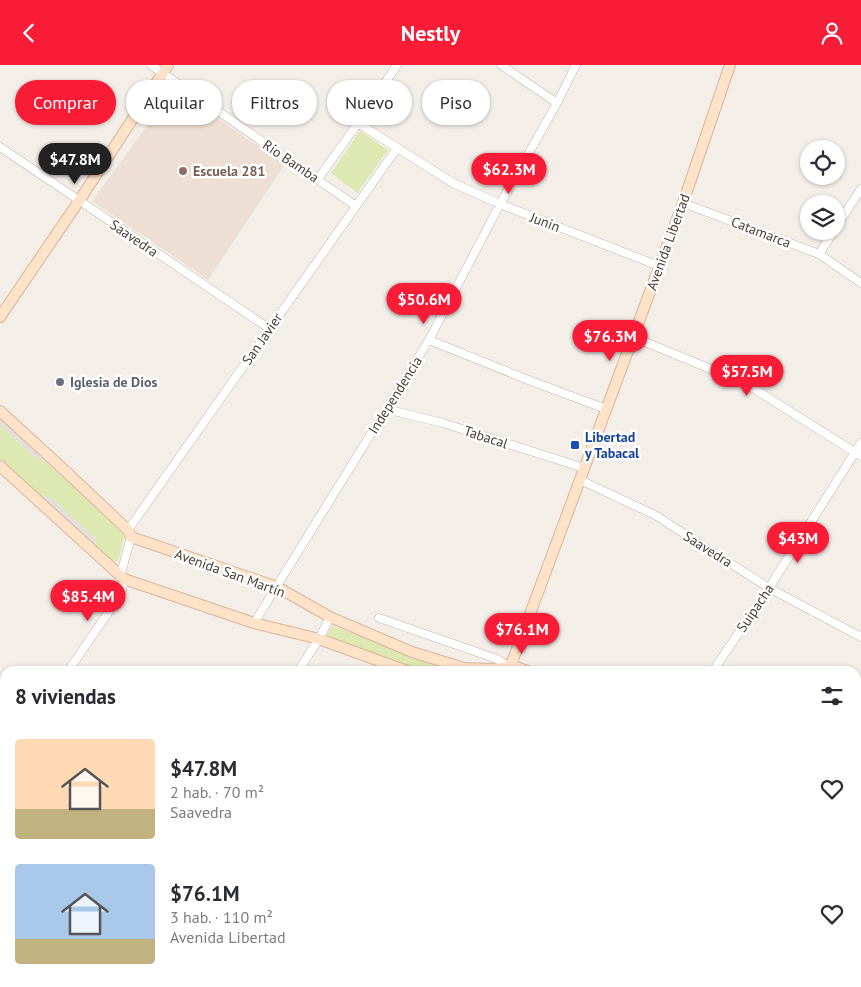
<!DOCTYPE html>
<html lang="es">
<meta charset="utf-8">
<style>
body{margin:0;font-family:"PT Sans",sans-serif;background:#f2f2f3;color:#2b2b33;height:100vh;display:flex;flex-direction:column;font-size:19px;white-space:nowrap}
*{box-sizing:border-box;margin:0}
p{font-size:16px;color:#7c7c81}
.icon{flex:none;width:28px;height:28px;fill:none;stroke:currentColor;stroke-width:2;stroke-linecap:round;stroke-linejoin:round}
.map{position:relative;flex:1;overflow:hidden}
.panel{position:absolute;left:0px;top:601px;width:861px;height:321px;display:flex;flex-direction:column;background:#fff;border-radius:15px 15px 0 0;box-shadow:0 1px 4px #0004}
.panel>*{flex:none}
.hud{position:absolute;left:15px;top:15px;width:500px;height:45px;display:flex;gap:10px}
.fabs{position:absolute;left:800px;top:75px;display:grid;gap:10px}
.fabs a{display:grid;place-items:center;width:45px;height:45px;border-radius:50%;background:#fff;box-shadow:0 1px 4px #0004;font-size:25px}
.price{position:absolute;translate:-50% -42px;padding:0 11px;border-radius:18px;background:#f81c37;color:#fff;font-size:16px;line-height:32px;filter:drop-shadow(0 1px 2px #0008)}
.price::after{content:'';position:absolute;left:50%;top:30px;width:15px;height:11px;margin-left:-8px;background:inherit;clip-path:polygon(0 0,100% 0,50% 100%)}
.price.current{background:#222;color:#fff}
ul{padding:0;list-style:none}
li{display:flex;align-items:center;gap:15px;height:125px;padding:0 15px}
li span{display:grid;place-items:center;flex:none;width:140px;height:100px;border-radius:5px;color:#555}
li>.icon{margin-inline-start:auto}
span .icon{width:60px;height:60px;fill:#fffc;stroke-width:1}
li b{font-size:21px}
h2{display:flex;justify-content:space-between;align-items:center;height:60px;padding:0 15px;font-size:21px}
.tag{padding:0 18px;border-radius:22px;background:#fff;box-shadow:0 1px 4px #0004;font-size:18px;line-height:45px}
.tag.current{background:#f81c37;color:#fff}
header{display:flex;justify-content:space-between;align-items:center;height:65px;padding:0 15px;background:#f81c37;color:#fff;font-size:22px;font-weight:600}
.map>svg:first-child{display:block}
</style>
<header><svg class="icon" aria-label="back" viewBox="0 0 24 24"><path d="M15 5l-7 7 7 7"/></svg>Nestly<svg class="icon" aria-label="person" viewBox="0 0 24 24"><circle cx="12" cy="8" r="4"/><path d="M4 21q1-7 8-7t8 7"/></svg></header>
<div class="map">
<svg width="861" height="922" viewBox="0 0 861 922">
<rect width="100%" height="100%" fill="#f4eee9"/>
<path fill="#eddfd3" d="M 174,24 L 285,99 L 208,215 L 92,136 Z"/>
<path fill="#dee8b2" d="M 360,66 L 388,85 L 357,128 L 331,108 Z
M 0,360 L 36,394 L 41,394 L 45,396 L 121,466 L 124,472 L 119,494 L 118,496 L 113,497 L 95,482 L 96,474 L 51,433 L 38,431 L 0,394 Z
M 332,561 L 460,606 L 422,606 L 324,574 Z
M 856,836 L 861,839 L 861,922 L 748,922 L 751,918 L 856,918 Z"/>
<path fill="#e3dfdd" d="M 0,352 L 45,396 L 41,394 L 36,394 L 0,360 Z
M 38,431 L 51,433 L 96,474 L 95,482 Z"/>
<g fill="none" stroke-linecap="round" stroke-linejoin="round">
<g stroke="#c3b6ae" stroke-width="9">
<path id="minor" d="M 151,0 L 356,141
M 501,0 L 557,38
M 358,58 L 453,118 L 500,139 L 659,201
M 0,82 L 270,264
M 318,114 L 358,58 L 397,0
M 683,138 L 819,189 L 861,218
M 836,162 L 861,124
M 819,189 L 834,166
M 633,272 L 745,318 L 861,391
M 429,275 L 531,316 L 606,344
M 386,344 L 443,358 L 584,403
M 580,415 L 655,450 L 769,523 L 861,572
M 128,465 L 397,83
M 120,512 L 131,472
M 379,553 L 497,594 L 509,602
M 254,558 L 429,275 L 500,139 L 557,38 L 576,0
M 68,606 L 121,529 L 124,514
M 298,606 L 319,574 L 330,552
M 713,606 L 769,523 L 861,378
M 0,704 L 5,697
M 856,736 L 861,730
M 0,749 L 5,752
M 0,904 L 5,908
M 20,918 L 27,922
M 254,918 L 261,922
M 468,918 L 475,922
M 687,918 L 694,922
M 86,922 L 89,918
M 353,922 L 356,918
M 510,922 L 513,918
M 740,922 L 743,918"/>
</g>
<g stroke="#d7b69b" stroke-width="12">
<path id="secondary" d="M 0,252 L 79,136 L 168,0
M 0,346 L 61,402 L 128,465 L 131,472 L 277,522 L 330,552 L 412,587 L 464,603 L 489,604 L 516,602 L 527,606
M 0,401 L 124,514 L 254,558 L 319,574 L 407,606
M 507,606 L 514,592 L 683,138 L 730,0
M 856,779 L 861,782
M 856,830 L 861,833"/>
</g>
<use href="#minor" stroke="#fff" stroke-width="8"/>
<use href="#secondary" stroke="#fee3c9" stroke-width="10"/>
</g>
<circle fill="#8d6e63" stroke="#fff" stroke-width="2" cx="183" cy="106" r="5"/>
<circle fill="#6b7280" stroke="#fff" stroke-width="2" cx="60" cy="317" r="5"/>
<rect fill="#1a4fb4" stroke="#fff" stroke-width="2" x="570" y="375" width="10" height="10" rx="2.5"/>
<g text-anchor="middle" stroke-width="5" stroke-linejoin="round" paint-order="stroke">
<g font-size="14" fill="#483d37" stroke="#fff">
<text transform="translate(291 96) rotate(34)" y="5">Río Bamba</text>
<text transform="translate(545 157) rotate(21)" y="5">Junin</text>
<text transform="translate(761 167) rotate(21)" y="5">Catamarca</text>
<text transform="translate(134 173) rotate(34)" y="5">Saavedra</text>
<text transform="translate(668 177) rotate(-70)" y="5">Avenida Libertad</text>
<text transform="translate(262 274) rotate(-55)" y="5">San Javier</text>
<text transform="translate(395 330) rotate(-58)" y="5">Independencia</text>
<text transform="translate(486 372) rotate(18)" y="5">Tabacal</text>
<text transform="translate(708 484) rotate(32)" y="5">Saavedra</text>
<text transform="translate(230 508) rotate(20)" y="5">Avenida San Martín</text>
<text transform="translate(755 543) rotate(-56)" y="5">Suipacha</text>
</g>
<g font-size="14" font-weight="bold" fill="#785e54" stroke="#fff" text-anchor="start">
<text x="193" y="111">Escuela 281</text>
</g>
<g font-size="14" font-weight="bold" fill="#5b616d" stroke="#fff" text-anchor="start">
<text x="70" y="322">Iglesia de Dios</text>
</g>
<g font-size="14" font-weight="bold" fill="#164399" stroke="#fff" text-anchor="start">
<text x="585" y="377">Libertad<tspan x="585" dy="16">y Tabacal</tspan></text>
</g>
</g>
</svg>
<div class="fabs">
<a><svg class="icon" aria-label="locate" viewBox="0 0 24 24"><circle cx="12" cy="12" r="6"/><path d="M12 2v4M12 18v4M2 12h4M18 12h4"/></svg></a>
<a><svg class="icon" aria-label="layers" viewBox="0 0 24 24"><path d="M12 4l9 5-9 5-9-5zM3 14l9 5 9-5"/></svg></a>
</div>
<b class="price current" style="left:75px;top:120px">$47.8M</b>
<b class="price" style="left:509px;top:130px">$62.3M</b>
<b class="price" style="left:424px;top:260px">$50.6M</b>
<b class="price" style="left:610px;top:297px">$76.3M</b>
<b class="price" style="left:747px;top:332px">$57.5M</b>
<b class="price" style="left:798px;top:499px">$43M</b>
<b class="price" style="left:88px;top:557px">$85.4M</b>
<b class="price" style="left:522px;top:590px">$76.1M</b>
<div class="hud">
<a class="tag current">Comprar</a>
<a class="tag">Alquilar</a>
<a class="tag">Filtros</a>
<a class="tag">Nuevo</a>
<a class="tag">Piso</a>
</div>
<section class="panel">
<h2>8 viviendas<svg class="icon" aria-label="filters" viewBox="0 0 24 24"><path d="M4 7h16M4 17h16"/><circle cx="9" cy="7" r="2"/><circle cx="15" cy="17" r="2"/></svg></h2>
<ul>
<li><span style="background:linear-gradient(#ffd9b3 70%,#c2b280 0)"><svg class="icon" aria-label="home" viewBox="0 0 24 24"><path d="M3 11l9-7 9 7M6 9v11h12V9"/></svg></span><div><b>$47.8M</b><p>2 hab. · 70 m²</p><p>Saavedra</p></div><svg class="icon" aria-label="heart" viewBox="0 0 24 24"><path d="M12 20l-8-8c-3-5 5-10 8-4 3-6 11-1 8 4z"/></svg></li>
<li><span style="background:linear-gradient(#a9c7e8 75%,#c2b280 0)"><svg class="icon" aria-label="home" viewBox="0 0 24 24"><path d="M3 11l9-7 9 7M6 9v11h12V9"/></svg></span><div><b>$76.1M</b><p>3 hab. · 110 m²</p><p>Avenida Libertad</p></div><svg class="icon" aria-label="heart" viewBox="0 0 24 24"><path d="M12 20l-8-8c-3-5 5-10 8-4 3-6 11-1 8 4z"/></svg></li>
</ul>
</section>
</div>
